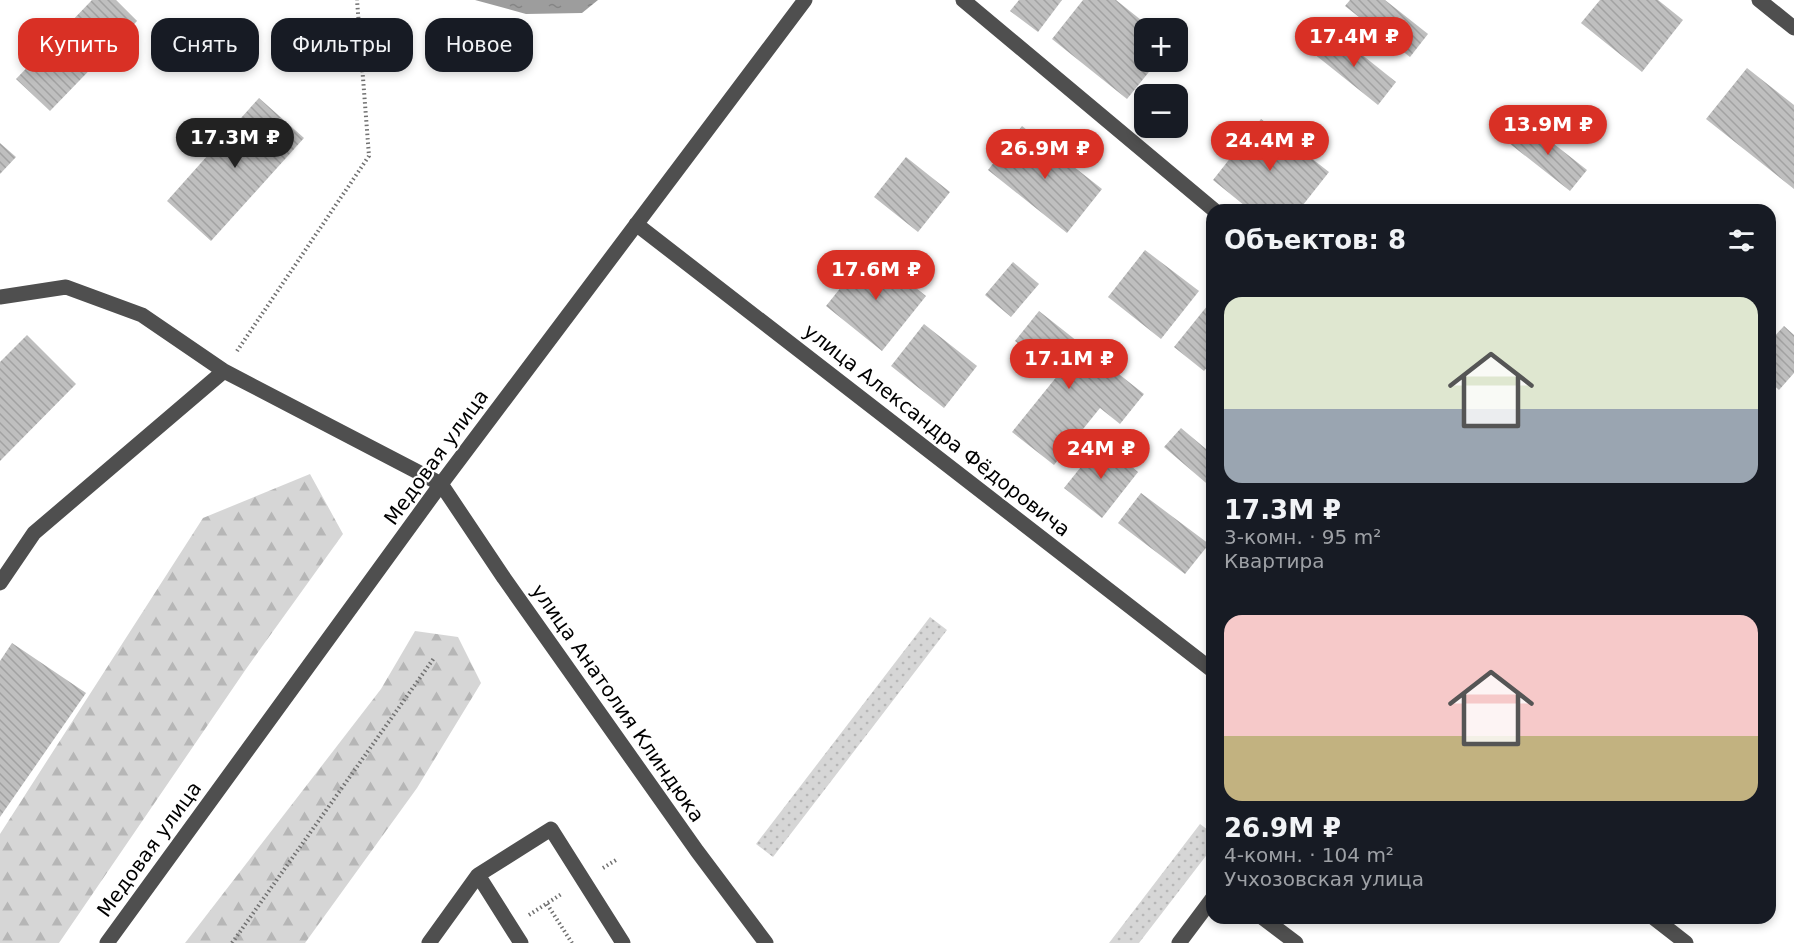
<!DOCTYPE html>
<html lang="ru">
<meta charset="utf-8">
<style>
body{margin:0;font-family:"DejaVu Sans",sans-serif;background:#20242c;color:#f1f3f6;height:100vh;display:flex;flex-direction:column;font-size:22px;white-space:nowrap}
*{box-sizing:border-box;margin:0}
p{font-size:20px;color:#9ea1a6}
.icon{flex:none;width:33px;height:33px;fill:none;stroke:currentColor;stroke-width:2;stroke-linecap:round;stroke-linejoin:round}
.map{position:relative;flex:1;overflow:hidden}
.panel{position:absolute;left:1206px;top:204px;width:570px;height:720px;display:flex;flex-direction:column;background:#171b24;border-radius:18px;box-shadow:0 3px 9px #0003}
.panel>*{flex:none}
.hud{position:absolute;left:18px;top:18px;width:570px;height:54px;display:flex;gap:12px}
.tools{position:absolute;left:1134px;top:18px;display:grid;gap:12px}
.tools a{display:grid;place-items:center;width:54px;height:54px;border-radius:12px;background:#171b24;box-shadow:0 3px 9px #0003;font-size:30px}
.price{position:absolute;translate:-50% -51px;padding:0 14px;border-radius:21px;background:#d93025;color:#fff;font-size:20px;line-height:39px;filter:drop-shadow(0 2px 3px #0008)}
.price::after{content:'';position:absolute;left:50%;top:36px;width:18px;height:14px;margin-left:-9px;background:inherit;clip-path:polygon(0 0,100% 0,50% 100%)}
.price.active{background:#222;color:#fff}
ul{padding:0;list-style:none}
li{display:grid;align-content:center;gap:12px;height:318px;padding:0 18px}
li span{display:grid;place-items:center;height:186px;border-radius:18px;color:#555}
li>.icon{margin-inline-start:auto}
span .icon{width:108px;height:108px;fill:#fffc;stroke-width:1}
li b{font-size:26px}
h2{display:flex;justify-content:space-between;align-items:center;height:72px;padding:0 18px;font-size:26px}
.pill{padding:0 21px;border-radius:18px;background:#171b24;box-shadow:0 3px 9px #0003;font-size:21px;line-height:54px}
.pill.active{background:#d93025;color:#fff}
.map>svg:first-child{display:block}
</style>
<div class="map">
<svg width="1794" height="943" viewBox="0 0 1794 943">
<defs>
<pattern id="grass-dots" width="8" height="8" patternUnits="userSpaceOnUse" patternTransform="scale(1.5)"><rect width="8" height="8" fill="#d6d6d6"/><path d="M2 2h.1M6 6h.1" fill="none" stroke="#b6b6b6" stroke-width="1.8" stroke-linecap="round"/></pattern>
<pattern id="forest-firs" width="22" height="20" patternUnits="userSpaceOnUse" patternTransform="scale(1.5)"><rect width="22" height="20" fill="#d6d6d6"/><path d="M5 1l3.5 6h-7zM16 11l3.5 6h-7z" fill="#b6b6b6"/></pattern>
<pattern id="water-ripples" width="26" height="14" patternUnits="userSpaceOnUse" patternTransform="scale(1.5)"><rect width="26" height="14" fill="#9d9d9d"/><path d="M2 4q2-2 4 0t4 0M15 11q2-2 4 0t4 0" fill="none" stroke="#858585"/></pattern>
<pattern id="building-back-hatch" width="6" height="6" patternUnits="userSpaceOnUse" patternTransform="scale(1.5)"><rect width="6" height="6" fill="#bfbfbf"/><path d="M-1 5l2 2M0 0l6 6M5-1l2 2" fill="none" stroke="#a2a2a2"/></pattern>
</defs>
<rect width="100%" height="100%" fill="#fff"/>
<path fill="url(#grass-dots)" d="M 930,617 L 947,630 L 773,857 L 756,844 Z
M 1200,824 L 1212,833 L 1212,848 L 1139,943 L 1109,943 Z"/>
<path fill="url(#forest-firs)" d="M 310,474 L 343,534 L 246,669 L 59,943 L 0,943 L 0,834 L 203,518 Z
M 415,631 L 458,637 L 481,683 L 417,788 L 305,943 L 185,943 L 381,689 Z"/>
<path fill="url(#water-ripples)" d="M 475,0 L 598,0 L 582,13 L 526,14 Z"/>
<path fill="url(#building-back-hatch)" d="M 92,0 L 116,0 L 137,21 L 50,111 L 16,79 Z
M 1019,0 L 1062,0 L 1038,32 L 1010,11 Z
M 1083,0 L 1116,0 L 1151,28 L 1144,28 L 1144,62 L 1157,62 L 1127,99 L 1052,39 Z
M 1350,0 L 1385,0 L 1428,34 L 1410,57 L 1345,6 Z
M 1600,0 L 1658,0 L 1683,20 L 1642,72 L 1581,23 Z
M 1331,30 L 1396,82 L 1378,105 L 1313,53 Z
M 1747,68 L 1794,105 L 1794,189 L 1706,119 Z
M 259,98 L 304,138 L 211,241 L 167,201 Z
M 1261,119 L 1329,172 L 1299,210 L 1250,210 L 1213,180 Z
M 1526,122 L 1587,170 L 1570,191 L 1509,143 Z
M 1022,126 L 1102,189 L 1067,233 L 988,170 Z
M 0,143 L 16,157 L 0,174 Z
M 906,157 L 950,192 L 918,232 L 874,197 Z
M 1145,250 L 1199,291 L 1161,339 L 1108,297 Z
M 870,251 L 926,296 L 882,351 L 826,306 Z
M 1013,262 L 1039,284 L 1011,317 L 985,295 Z
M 1212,300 L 1212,361 L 1204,371 L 1174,347 Z
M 1039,311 L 1144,394 L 1120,424 L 1100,408 L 1054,465 L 1012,432 L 1058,375 L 1015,341 Z
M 924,324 L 977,366 L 944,408 L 891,366 Z
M 1784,326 L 1794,335 L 1794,373 L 1779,390 L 1770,382 L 1770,337 L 1772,339 Z
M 27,335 L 76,384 L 0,461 L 0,362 Z
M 1181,428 L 1212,454 L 1212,488 L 1164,447 Z
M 1101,442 L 1138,472 L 1102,518 L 1064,488 Z
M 1141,493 L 1209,544 L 1185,574 L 1118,523 Z
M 12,643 L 86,693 L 0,817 L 0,661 Z"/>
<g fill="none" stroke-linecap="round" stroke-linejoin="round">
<path stroke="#717171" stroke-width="4" stroke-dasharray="1.5 3" stroke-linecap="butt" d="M 237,351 L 369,156 L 357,0
M 603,868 L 616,860
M 547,904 L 572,943
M 529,915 L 563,893
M 232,943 L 434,658"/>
<path stroke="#4f4f4f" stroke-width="15" d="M 963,0 L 1214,210
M 1759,0 L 1794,28
M 636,224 L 1212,670
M 0,297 L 66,287 L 142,315 L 224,371 L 441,484 L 504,578 L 697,851 L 766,943
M 0,583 L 34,533 L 224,371
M 478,875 L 521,943
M 1263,918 L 1296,943
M 1654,918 L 1686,943
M 107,943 L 441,484 L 805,0
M 429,943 L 478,875 L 551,829 L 623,943
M 1179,943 L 1212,899"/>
</g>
<g text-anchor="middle" stroke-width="4.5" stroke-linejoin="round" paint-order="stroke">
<g font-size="20" fill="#000" stroke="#fff">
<text transform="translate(937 430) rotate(38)" y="7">улица Александра Фёдоровича</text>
<text transform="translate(436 457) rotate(-54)" y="7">Медовая улица</text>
<text transform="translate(618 703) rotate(55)" y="7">улица Анатолия Клиндюка</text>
<text transform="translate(149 849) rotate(-54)" y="7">Медовая улица</text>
</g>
</g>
</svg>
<div class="tools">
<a>+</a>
<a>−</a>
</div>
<b class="price" style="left:1354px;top:68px">17.4M ₽</b>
<b class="price" style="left:1548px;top:156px">13.9M ₽</b>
<b class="price active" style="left:235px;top:169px">17.3M ₽</b>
<b class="price" style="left:1270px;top:172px">24.4M ₽</b>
<b class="price" style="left:1045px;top:180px">26.9M ₽</b>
<b class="price" style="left:876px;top:301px">17.6M ₽</b>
<b class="price" style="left:1069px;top:390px">17.1M ₽</b>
<b class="price" style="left:1101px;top:480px">24M ₽</b>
<div class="hud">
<a class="pill active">Купить</a>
<a class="pill">Снять</a>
<a class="pill">Фильтры</a>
<a class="pill">Новое</a>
</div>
<section class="panel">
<h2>Объектов: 8<svg class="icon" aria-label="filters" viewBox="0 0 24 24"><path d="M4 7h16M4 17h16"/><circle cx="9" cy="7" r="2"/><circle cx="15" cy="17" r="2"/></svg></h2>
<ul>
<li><span style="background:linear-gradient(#dfe7d0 60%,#9aa5b1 0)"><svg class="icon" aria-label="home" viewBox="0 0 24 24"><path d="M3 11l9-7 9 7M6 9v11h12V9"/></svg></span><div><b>17.3M ₽</b><p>3-комн. · 95 m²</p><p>Квартира</p></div></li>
<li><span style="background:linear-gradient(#f6c9c9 65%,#c2b280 0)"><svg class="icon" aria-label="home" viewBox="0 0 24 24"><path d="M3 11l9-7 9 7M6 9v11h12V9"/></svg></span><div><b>26.9M ₽</b><p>4-комн. · 104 m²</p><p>Учхозовская улица</p></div></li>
</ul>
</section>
</div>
